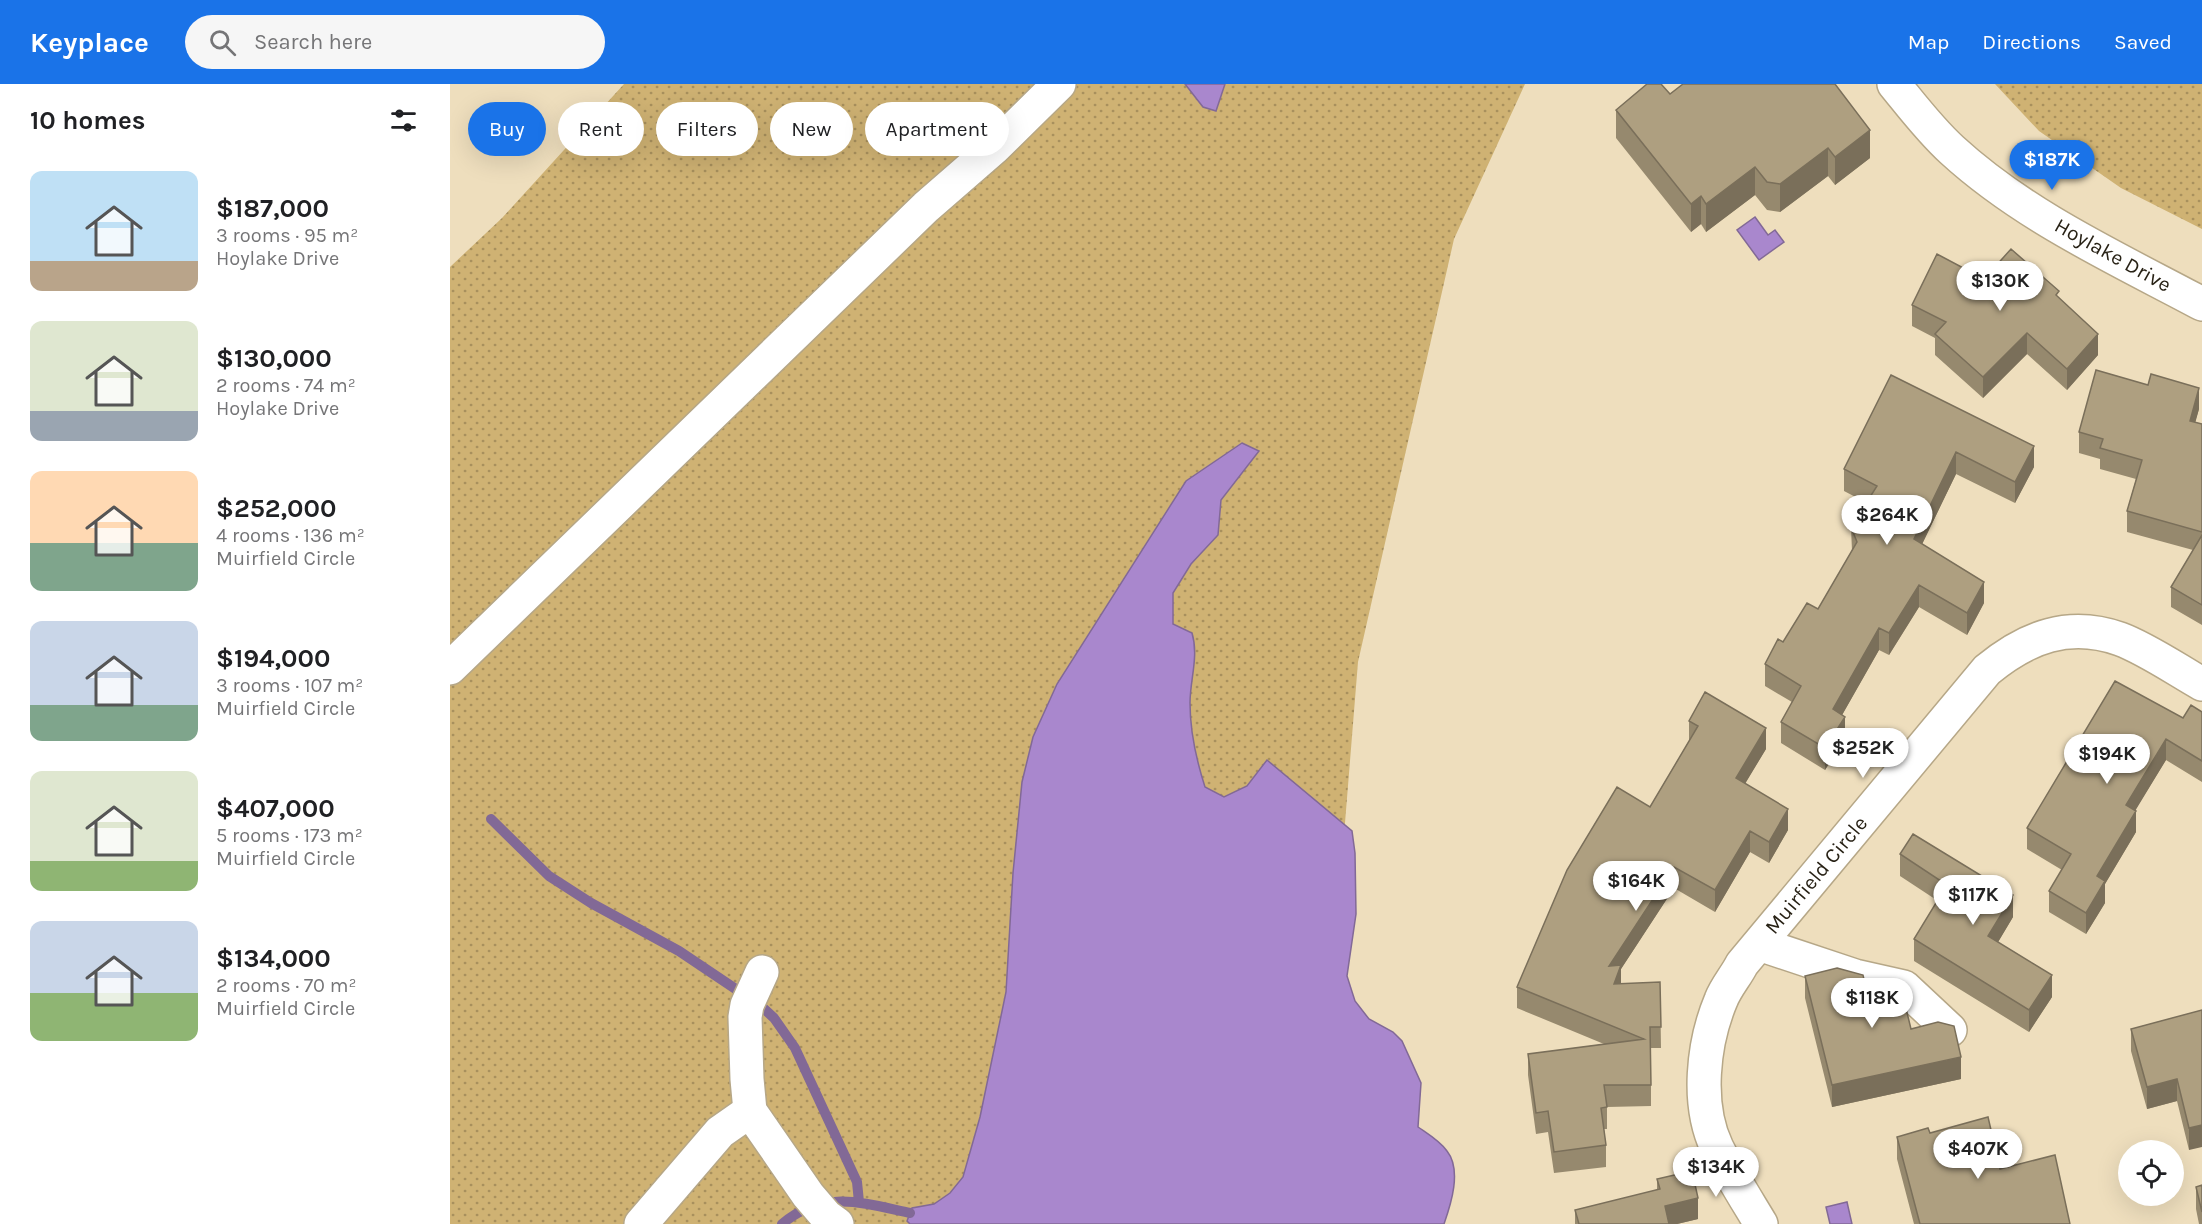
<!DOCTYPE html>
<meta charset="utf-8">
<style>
body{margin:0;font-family:Karla,sans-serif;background:#f6f6f6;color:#202124;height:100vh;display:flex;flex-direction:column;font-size:22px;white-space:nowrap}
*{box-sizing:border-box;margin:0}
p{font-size:20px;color:#757577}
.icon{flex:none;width:33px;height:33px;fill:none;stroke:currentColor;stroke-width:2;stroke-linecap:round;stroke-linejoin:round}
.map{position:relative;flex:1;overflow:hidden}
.details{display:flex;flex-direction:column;background:#fff;width:450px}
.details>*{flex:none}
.guide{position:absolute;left:18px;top:18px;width:570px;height:54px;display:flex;gap:12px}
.buttons{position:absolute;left:1668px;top:1056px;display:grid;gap:12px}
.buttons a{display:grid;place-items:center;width:66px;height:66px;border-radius:50%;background:#fff;box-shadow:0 6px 24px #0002;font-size:30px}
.price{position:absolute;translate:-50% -51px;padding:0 14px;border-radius:21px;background:#fff;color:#222;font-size:20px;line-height:39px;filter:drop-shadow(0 2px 3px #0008)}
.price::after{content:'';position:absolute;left:50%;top:36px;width:18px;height:14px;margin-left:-9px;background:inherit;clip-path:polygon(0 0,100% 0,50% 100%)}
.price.selected{background:#1a73e8;color:#fff}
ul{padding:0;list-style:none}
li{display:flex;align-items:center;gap:18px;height:150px;padding:0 30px}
li span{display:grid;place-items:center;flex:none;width:168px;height:120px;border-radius:12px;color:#555}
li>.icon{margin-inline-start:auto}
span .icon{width:72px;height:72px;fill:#fffc;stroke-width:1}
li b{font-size:26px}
h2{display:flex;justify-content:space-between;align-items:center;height:72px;padding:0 30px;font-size:26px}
.chip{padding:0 21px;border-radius:27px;background:#fff;box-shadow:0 6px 24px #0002;font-size:21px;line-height:54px}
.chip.selected{background:#1a73e8;color:#fff}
header{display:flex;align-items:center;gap:36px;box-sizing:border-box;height:84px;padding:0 30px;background:#1a73e8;color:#fff}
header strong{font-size:28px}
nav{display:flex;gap:33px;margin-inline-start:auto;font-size:21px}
.search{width:420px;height:54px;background:#f6f6f6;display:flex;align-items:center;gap:15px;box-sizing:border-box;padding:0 21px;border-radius:33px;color:#757577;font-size:22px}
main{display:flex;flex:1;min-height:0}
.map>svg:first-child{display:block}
</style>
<header>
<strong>Keyplace</strong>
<div class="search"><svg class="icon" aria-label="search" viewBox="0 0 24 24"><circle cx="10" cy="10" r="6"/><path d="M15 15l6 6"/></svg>Search here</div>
<nav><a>Map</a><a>Directions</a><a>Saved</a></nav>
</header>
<main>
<section class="details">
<h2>10 homes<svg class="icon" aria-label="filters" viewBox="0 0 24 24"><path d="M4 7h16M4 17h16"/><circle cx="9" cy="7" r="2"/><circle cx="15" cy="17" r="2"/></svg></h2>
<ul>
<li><span style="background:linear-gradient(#bfe0f5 75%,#b9a48a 0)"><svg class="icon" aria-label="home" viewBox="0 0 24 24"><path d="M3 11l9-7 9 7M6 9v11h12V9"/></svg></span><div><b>$187,000</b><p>3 rooms · 95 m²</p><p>Hoylake Drive</p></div></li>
<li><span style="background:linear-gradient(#dfe7d0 75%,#9aa5b1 0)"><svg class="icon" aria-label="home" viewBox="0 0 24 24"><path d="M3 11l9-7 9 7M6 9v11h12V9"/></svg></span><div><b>$130,000</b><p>2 rooms · 74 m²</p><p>Hoylake Drive</p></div></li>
<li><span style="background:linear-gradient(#ffd9b3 60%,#7fa58c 0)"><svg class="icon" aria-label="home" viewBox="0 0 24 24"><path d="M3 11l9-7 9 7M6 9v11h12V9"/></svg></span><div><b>$252,000</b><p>4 rooms · 136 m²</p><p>Muirfield Circle</p></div></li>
<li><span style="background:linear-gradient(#c9d6e8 70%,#7fa58c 0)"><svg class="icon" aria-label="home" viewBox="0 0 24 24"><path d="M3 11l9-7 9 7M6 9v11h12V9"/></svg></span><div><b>$194,000</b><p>3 rooms · 107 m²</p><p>Muirfield Circle</p></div></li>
<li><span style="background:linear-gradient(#dfe7d0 75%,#8fb573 0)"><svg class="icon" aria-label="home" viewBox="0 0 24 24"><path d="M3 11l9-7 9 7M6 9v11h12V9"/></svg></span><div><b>$407,000</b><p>5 rooms · 173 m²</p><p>Muirfield Circle</p></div></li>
<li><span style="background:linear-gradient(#c9d6e8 60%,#8fb573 0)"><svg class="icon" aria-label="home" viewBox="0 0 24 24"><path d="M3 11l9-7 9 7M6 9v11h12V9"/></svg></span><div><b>$134,000</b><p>2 rooms · 70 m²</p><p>Muirfield Circle</p></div></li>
</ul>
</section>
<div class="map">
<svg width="1752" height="1140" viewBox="0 0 1752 1140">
<defs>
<pattern id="grass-dots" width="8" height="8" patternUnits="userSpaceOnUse" patternTransform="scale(1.5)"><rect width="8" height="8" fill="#cfb273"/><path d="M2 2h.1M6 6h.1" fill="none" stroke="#a8905d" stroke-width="1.8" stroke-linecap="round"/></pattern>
</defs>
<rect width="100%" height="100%" fill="#eedebd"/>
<path fill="url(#grass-dots)" d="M 174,0 L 1075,0 L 1004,155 L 908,578 L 866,1098 L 857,1140 L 0,1140 L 0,183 L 52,134 Z
M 1545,0 L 1752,0 L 1752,145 L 1671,104 L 1589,47 Z"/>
<path fill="#a987cd" stroke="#826996" stroke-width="1.5" d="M 735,0 L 775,0 L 766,27 L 753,23 Z
M 1305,133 L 1318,151 L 1325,146 L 1334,158 L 1309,176 L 1287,146 Z
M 792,359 L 809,367 L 771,416 L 768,451 L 741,480 L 723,509 L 723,540 L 742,549 C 749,572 740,596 740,619 C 740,649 746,675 755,703 L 774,713 L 797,702 L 817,676 L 902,747 L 905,769 L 906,830 L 897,892 L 905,917 L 919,935 L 943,948 L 952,957 L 971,999 L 968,1043 C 978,1050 990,1057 997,1067 C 1012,1086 1001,1120 994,1140 L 460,1140 L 457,1137 L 462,1124 L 484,1120 L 500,1109 L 513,1093 L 530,1033 L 556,908 L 563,789 L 572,698 L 583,653 L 607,600 L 736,397 Z
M 1397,1118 L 1402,1140 L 1380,1140 L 1376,1123 Z"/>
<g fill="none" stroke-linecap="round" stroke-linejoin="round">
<path stroke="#826996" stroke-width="10" d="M 41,735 L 99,792 L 141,819 L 229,867 L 311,922 L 324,934 L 345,964 L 407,1098 L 409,1118
M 332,1140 C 373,1105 413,1119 460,1129"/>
<g stroke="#b6a787" stroke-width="36">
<path id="minor" d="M 1444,0 C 1462,22 1480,46 1502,66 C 1574,132 1666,174 1752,220
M 0,584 L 476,123 L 545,63 L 609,0
M 1309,860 L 1405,892 L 1454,903 L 1500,946
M 312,888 L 297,921 L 295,933 L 297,995 L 300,1027 L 358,1111 L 376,1132 L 387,1140
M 191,1140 L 270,1048 L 300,1027
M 1311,1140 C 1296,1115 1280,1090 1267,1064 C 1246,1020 1253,959 1271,916 C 1276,903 1286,892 1292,880 L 1537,586 C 1577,553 1619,537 1670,555 C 1697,565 1727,586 1752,600"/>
</g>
<use href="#minor" stroke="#fff" stroke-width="33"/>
</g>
<path fill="#96896e" d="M 1220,10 L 1420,74 L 1385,101 L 1378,92 L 1330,128 L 1317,126 L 1305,111 L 1256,148 L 1251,140 L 1241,148 L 1166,54 L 1166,26 Z
M 1534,195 L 1609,214 L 1648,271 L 1617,306 L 1577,270 L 1533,314 L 1485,271 L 1485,254 L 1462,242 L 1462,221 Z
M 1441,291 L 1584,383 L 1565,419 L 1506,390 L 1472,460 L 1534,519 L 1517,551 L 1469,523 L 1439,571 L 1429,566 L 1392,631 L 1395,654 L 1375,686 L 1331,659 L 1331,638 L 1342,618 L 1315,602 L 1315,580 L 1333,558 L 1368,525 L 1402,467 L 1401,443 L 1417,419 L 1394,407 L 1394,385 Z
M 1749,325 L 1745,338 L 1752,340 L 1752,541 L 1721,523 L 1721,503 L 1743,466 L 1677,448 L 1677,427 L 1686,395 L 1650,385 L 1650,375 L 1629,369 L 1629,348 Z
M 1752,628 L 1752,698 L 1716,676 L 1685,726 L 1686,748 L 1655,800 L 1655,819 L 1636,850 L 1599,828 L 1599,807 L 1612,786 L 1577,765 L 1577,744 L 1733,634 Z
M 1239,637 L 1316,665 L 1295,699 L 1338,746 L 1319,779 L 1300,768 L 1265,828 L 1224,804 L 1171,885 L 1171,900 L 1210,898 L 1211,964 L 1201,964 L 1201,1022 L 1157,1023 L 1157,1045 L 1154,1045 L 1156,1061 L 1156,1083 L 1104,1089 L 1098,1048 L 1086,1050 L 1078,991 L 1078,970 L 1154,960 L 1067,924 L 1067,903 L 1200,723 L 1239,657 Z
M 1450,770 L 1563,833 L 1548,858 L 1602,913 L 1579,948 L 1464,877 L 1464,855 L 1488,817 L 1450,792 Z
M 1355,892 L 1461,945 L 1511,995 L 1382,1023 L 1355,914 Z
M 1752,926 L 1739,1066 L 1727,1017 L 1697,1025 L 1681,967 L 1681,945 Z
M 1480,1049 L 1620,1140 L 1464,1140 L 1447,1075 L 1447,1053 Z
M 1207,1095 L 1248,1135 L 1227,1140 L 1125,1140 L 1125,1126 L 1207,1106 Z
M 1752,1101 L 1752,1140 L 1749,1140 L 1746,1125 L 1746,1103 Z"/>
<path fill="#7a6f5a" d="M 1420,46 L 1420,74 L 1385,101 L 1385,73 Z
M 1378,64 L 1378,92 L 1330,128 L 1330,100 Z
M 1305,83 L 1305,111 L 1256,148 L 1256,120 Z
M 1251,112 L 1251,140 L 1241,148 L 1241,120 Z
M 1577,249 L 1577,270 L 1533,314 L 1533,293 Z
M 1648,250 L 1648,271 L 1617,306 L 1617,285 Z
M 1749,304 L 1749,325 L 1740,358 L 1740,337 Z
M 1584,362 L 1584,383 L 1565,419 L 1565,398 Z
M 1506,368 L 1506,390 L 1464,477 L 1464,455 Z
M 1534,498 L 1534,519 L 1517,551 L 1517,529 Z
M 1469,501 L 1469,523 L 1439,571 L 1439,549 Z
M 1429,544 L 1429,566 L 1383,647 L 1383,625 Z
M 1395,633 L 1395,654 L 1375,686 L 1375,664 Z
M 1316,644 L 1316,665 L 1286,715 L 1286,694 Z
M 1716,655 L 1716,676 L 1676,742 L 1676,721 Z
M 1338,725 L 1338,746 L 1319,779 L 1319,758 Z
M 1686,727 L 1686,748 L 1655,800 L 1655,819 L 1636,850 L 1636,829 L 1647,792 Z
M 1300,747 L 1300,768 L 1265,828 L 1265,806 Z
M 1224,783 L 1224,804 L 1171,885 L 1171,903 L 1164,921 L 1159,882 Z
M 1563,811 L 1563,833 L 1538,875 L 1538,852 Z
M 1602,891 L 1602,913 L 1579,948 L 1579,926 Z
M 1511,973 L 1511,995 L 1382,1023 L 1382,1001 Z
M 1727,995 L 1727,1017 L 1697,1025 L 1697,1003 Z
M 1752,1041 L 1752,1063 L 1739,1066 L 1739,1044 Z
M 1248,1114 L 1248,1135 L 1227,1140 L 1215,1140 L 1215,1122 Z"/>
<path fill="#ae9f80" stroke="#7a6f5a" stroke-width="1.5" d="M 1197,0 L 1211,0 L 1220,10 L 1233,0 L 1385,0 L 1420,46 L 1385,73 L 1378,64 L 1330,100 L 1317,98 L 1305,83 L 1256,120 L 1251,112 L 1241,120 L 1166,26 Z
M 1561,165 L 1609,207 L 1606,211 L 1648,250 L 1617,285 L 1577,249 L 1533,293 L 1485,250 L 1496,238 L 1462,221 L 1487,170 L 1534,195 Z
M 1646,286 L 1698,301 L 1701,290 L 1749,304 L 1740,337 L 1752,340 L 1752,448 L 1677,427 L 1692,376 L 1650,364 L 1653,355 L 1629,348 Z
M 1441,291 L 1584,362 L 1565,398 L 1506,368 L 1464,455 L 1534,498 L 1517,529 L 1469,501 L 1439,549 L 1429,544 L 1383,625 L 1395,633 L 1375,664 L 1331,638 L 1351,602 L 1315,580 L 1328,555 L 1333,558 L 1357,519 L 1368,525 L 1407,458 L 1401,443 L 1427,402 L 1394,385 Z
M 1752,451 L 1752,521 L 1721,503 Z
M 1665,597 L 1733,634 L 1741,621 L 1752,628 L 1752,677 L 1716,655 L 1676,721 L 1686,727 L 1647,792 L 1655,797 L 1636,829 L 1599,807 L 1621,770 L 1577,744 Z
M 1255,608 L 1316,644 L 1286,694 L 1338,725 L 1319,758 L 1300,747 L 1265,806 L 1224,783 L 1159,882 L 1171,881 L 1164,900 L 1210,898 L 1211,943 L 1200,943 L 1201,1001 L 1154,1001 L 1157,1023 L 1151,1024 L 1156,1061 L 1104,1068 L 1098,1027 L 1086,1029 L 1078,970 L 1194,955 L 1067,903 L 1117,786 L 1167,703 L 1200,723 L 1248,642 L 1239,637 Z
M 1463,750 L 1563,811 L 1538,852 L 1602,891 L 1579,926 L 1464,855 L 1497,801 L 1450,770 Z
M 1387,884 L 1413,891 L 1421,925 L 1439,897 L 1445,898 L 1451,904 L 1461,945 L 1488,938 L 1504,942 L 1511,973 L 1382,1001 L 1355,892 Z
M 1752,926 L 1752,1041 L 1739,1044 L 1727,995 L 1697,1003 L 1681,945 Z
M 1538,1033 L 1550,1085 L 1605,1071 L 1620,1140 L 1470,1140 L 1447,1053 L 1478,1044 L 1480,1049 Z
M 1242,1087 L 1248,1114 L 1215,1122 L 1219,1140 L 1129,1140 L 1125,1126 L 1210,1105 L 1207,1095 Z
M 1752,1101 L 1752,1128 L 1746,1103 Z"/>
<g text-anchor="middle" stroke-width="4.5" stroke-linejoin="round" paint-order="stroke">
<g font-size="21" fill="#282216" stroke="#fff">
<text transform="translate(1663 171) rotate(29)" y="7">Hoylake Drive</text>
<text transform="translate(1366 791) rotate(-50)" y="7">Muirfield Circle</text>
</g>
</g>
</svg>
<div class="buttons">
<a><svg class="icon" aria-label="locate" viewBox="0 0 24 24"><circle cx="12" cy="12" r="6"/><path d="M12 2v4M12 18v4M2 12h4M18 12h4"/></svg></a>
</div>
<b class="price selected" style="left:1602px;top:107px">$187K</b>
<b class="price" style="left:1550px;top:228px">$130K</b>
<b class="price" style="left:1437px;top:462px">$264K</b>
<b class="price" style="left:1413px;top:695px">$252K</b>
<b class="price" style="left:1657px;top:701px">$194K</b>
<b class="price" style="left:1186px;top:828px">$164K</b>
<b class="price" style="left:1523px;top:842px">$117K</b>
<b class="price" style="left:1422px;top:945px">$118K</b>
<b class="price" style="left:1528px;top:1096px">$407K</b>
<b class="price" style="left:1266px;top:1114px">$134K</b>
<div class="guide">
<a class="chip selected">Buy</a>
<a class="chip">Rent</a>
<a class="chip">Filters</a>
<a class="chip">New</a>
<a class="chip">Apartment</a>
</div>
</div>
</main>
